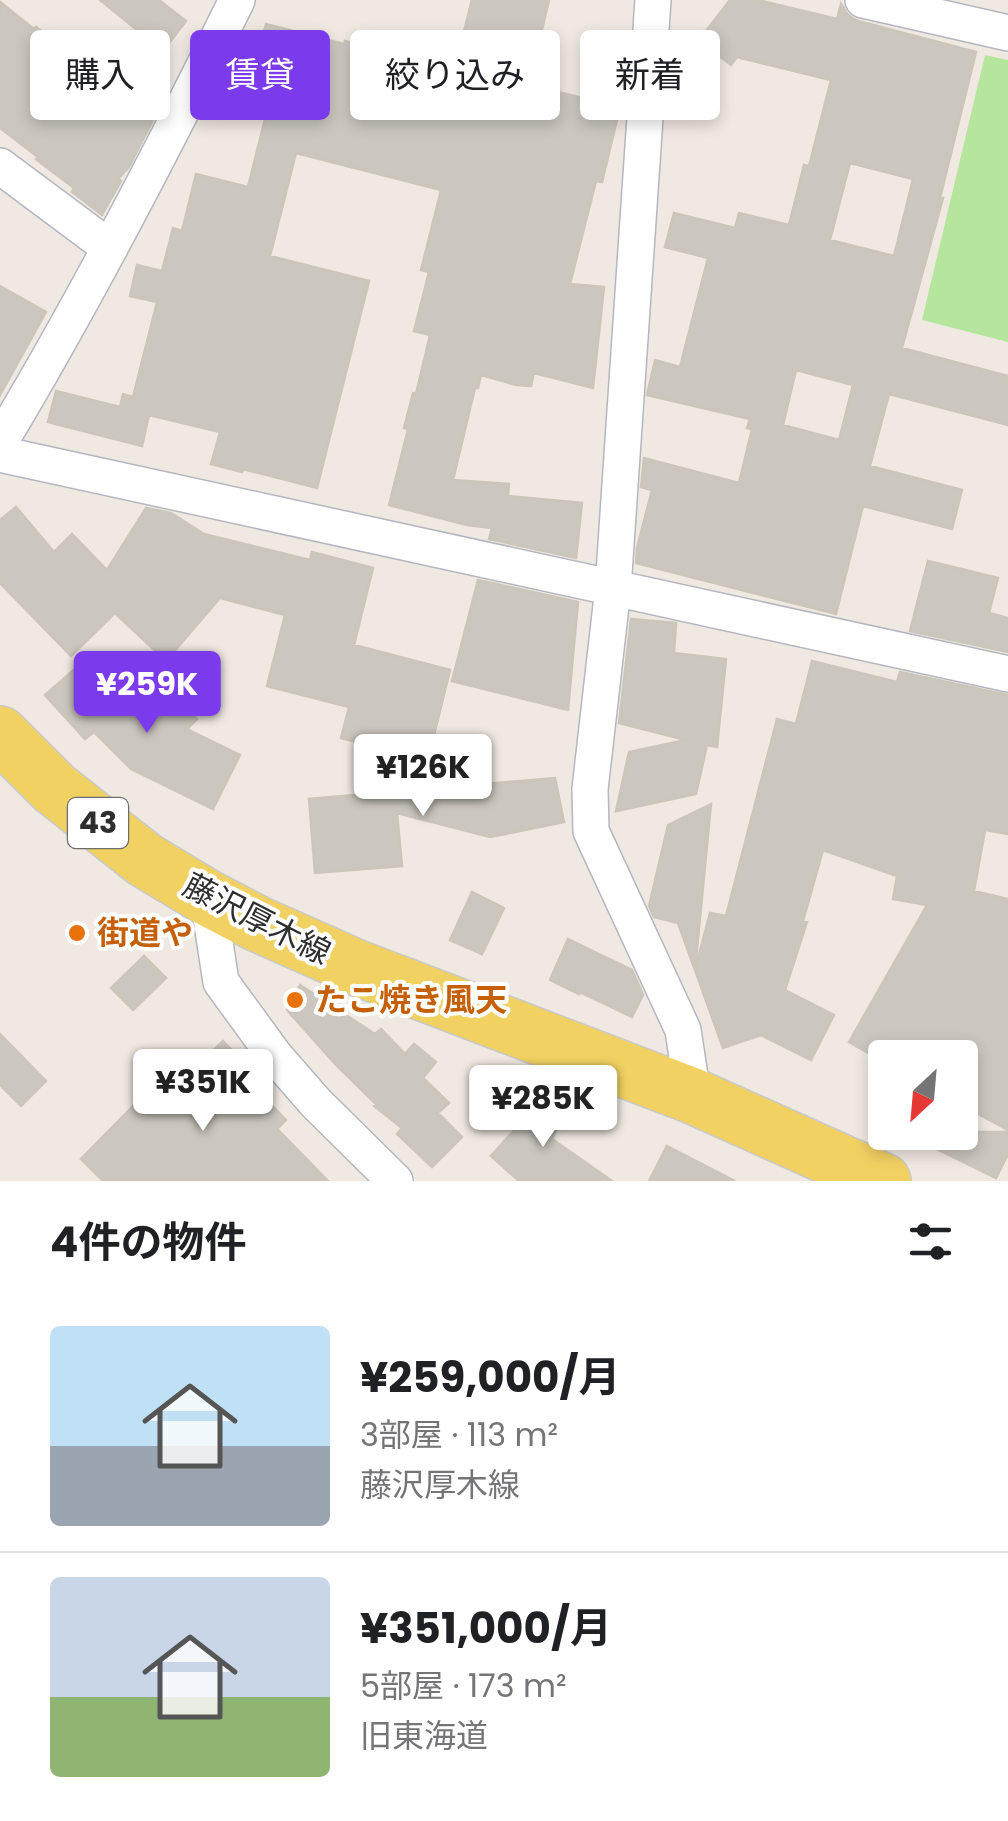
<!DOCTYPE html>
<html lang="ja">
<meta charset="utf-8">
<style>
body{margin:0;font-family:Poppins,"Noto Sans JP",sans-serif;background:#f6f6f6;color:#202124;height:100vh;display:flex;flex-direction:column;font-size:38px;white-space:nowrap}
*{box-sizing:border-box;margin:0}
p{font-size:32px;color:#757577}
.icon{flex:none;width:55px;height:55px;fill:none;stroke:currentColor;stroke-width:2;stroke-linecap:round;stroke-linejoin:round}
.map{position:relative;height:1181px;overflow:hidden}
.details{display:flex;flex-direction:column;background:#fff;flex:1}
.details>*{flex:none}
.banner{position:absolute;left:30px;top:30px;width:950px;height:90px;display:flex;gap:20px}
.needle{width:65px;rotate:206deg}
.controls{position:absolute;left:868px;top:1040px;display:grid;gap:20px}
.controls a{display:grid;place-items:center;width:110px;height:110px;border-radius:10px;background:#fff;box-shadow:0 5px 15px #0003;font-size:50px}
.price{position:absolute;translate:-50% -85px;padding:0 22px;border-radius:10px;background:#fff;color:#222;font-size:32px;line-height:65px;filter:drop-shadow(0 2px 5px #0008)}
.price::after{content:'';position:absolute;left:50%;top:60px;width:30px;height:22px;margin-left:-15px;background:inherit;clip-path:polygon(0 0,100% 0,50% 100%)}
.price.active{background:#7c3aed;color:#fff}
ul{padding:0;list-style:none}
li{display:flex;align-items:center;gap:30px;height:250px;padding:0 50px}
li+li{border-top:2px solid #e0e0e0}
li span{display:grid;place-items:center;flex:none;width:280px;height:200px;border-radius:10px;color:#555}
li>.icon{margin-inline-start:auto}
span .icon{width:120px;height:120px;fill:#fffc;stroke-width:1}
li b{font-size:42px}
h2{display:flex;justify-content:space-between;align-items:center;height:120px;padding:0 50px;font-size:42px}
.tag{padding:0 35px;border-radius:10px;background:#fff;box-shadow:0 5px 15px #0003;font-size:35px;line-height:90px}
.tag.active{background:#7c3aed;color:#fff}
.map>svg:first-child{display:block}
</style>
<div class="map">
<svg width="1008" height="1181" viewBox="0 0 1008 1181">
<rect width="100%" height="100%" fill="#efe9e1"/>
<path fill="#b6e59e" d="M 985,55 L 1008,60 L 1008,342 L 922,320 Z"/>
<path fill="#cbc7bf" stroke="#cbc5ba" stroke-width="2.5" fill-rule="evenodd" d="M 100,0 L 159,0 L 186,21 L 163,51 Z
M 472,0 L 549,0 L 529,85 L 620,107 L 602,182 L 596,181 L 570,284 L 604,287 L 593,388 L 534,373 L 531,386 L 516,385 L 481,375 L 478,388 L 475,388 L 453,480 L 509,484 L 508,496 L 582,503 L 576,558 L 489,539 L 492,528 L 467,525 L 389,505 L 408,429 L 404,428 L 413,393 L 416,394 L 430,335 L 414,331 L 429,272 L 421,270 L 441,190 L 296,153 L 270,256 L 369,281 L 317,488 L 243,469 L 242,472 L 211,464 L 220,432 L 149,415 L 142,446 L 48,422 L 56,391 L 120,407 L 123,394 L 133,397 L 157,302 L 130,296 L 137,265 L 162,271 L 173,228 L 182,231 L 196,174 L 248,187 L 279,63 L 257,57 L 266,24 L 344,44 L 345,41 L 412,58 L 412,55 L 455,66 Z
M 730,0 L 758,0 L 837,19 L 841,4 L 848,15 L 858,21 L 976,52 L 940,198 L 943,198 L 902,348 L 1008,376 L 1008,425 L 889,394 L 870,466 L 962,490 L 952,529 L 863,506 L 836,614 L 636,563 L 637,548 L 652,490 L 641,487 L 644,458 L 739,483 L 752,429 L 747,428 L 750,419 L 647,395 L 655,360 L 680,367 L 708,258 L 665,247 L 674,213 L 735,228 L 739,213 L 789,225 L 804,165 L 809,166 L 831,80 L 737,57 L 731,65 L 699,40 ZM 850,163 L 913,179 L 894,256 L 830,240 ZM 796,370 L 853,385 L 839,440 L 783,425 Z
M 0,2 L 34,29 L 36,27 L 126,98 L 137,86 L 160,106 L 129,167 L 118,179 L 121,181 L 102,215 L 72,192 L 74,188 L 36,159 L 38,157 L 0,128 Z
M 0,286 L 46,312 L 0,395 Z
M 16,507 L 54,552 L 72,534 L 107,570 L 146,508 L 171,513 L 204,534 L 310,560 L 312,552 L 373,568 L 354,645 L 450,670 L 428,760 L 341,738 L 349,707 L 267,686 L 285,615 L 220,598 L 166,661 L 115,613 L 71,656 L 0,583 L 0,520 Z
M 928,561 L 998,578 L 989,613 L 1008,618 L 1008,652 L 910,631 Z
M 478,580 L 578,602 L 568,710 L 452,681 Z
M 631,619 L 676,623 L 674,653 L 726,659 L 717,747 L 707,745 L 696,794 L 616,811 L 629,752 L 686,740 L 619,723 Z
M 85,660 L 138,720 L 169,690 L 197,719 L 187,729 L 240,755 L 213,809 L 131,769 L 94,732 L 85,739 L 45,695 Z
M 812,661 L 897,682 L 900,672 L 1008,695 L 1008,834 L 985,830 L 974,891 L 1008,899 L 1008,1130 L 960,1104 L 960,1058 L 877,1058 L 849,1042 L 927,905 L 893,899 L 897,876 L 823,850 L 803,921 L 807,922 L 785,990 L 834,1015 L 811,1060 L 761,1035 L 723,1048 L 695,970 L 710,913 L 726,916 L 777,719 L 796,724 Z
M 555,778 L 564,822 L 490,837 L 397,813 L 402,866 L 315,873 L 309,799 Z
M 711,804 L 695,970 L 678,923 L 654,917 L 649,906 L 668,825 Z
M 472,892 L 504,908 L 482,954 L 450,940 Z
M 568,939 L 632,970 L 643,995 L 632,1017 L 580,992 L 579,994 L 550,980 Z
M 144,956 L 166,978 L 133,1010 L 111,988 Z
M 300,985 L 375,1034 L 381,1029 L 405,1054 L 414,1044 L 436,1062 L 423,1078 L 449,1103 L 438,1113 L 462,1137 L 432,1167 L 397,1134 L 402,1128 L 374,1106 L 376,1104 L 336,1065 L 287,1010 Z
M 0,1034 L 46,1081 L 21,1106 L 0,1085 Z
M 223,1041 L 256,1075 L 249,1082 L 286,1120 L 277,1129 L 328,1181 L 103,1181 L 81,1159 L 136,1103 L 148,1115 Z
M 538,1095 L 566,1108 L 552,1139 L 612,1181 L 519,1181 L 491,1156 L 527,1116 Z
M 902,1132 L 1008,1132 L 1008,1154 L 996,1178 Z
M 667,1146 L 735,1181 L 649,1181 Z"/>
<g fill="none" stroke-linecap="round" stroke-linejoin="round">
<g stroke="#b4b7c1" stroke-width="38">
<path id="minor" d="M 653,0 L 613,588 L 590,789 L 591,831 L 683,1030 L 693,1096
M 863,0 L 1008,33
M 0,166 L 110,248
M 0,442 C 86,299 163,150 237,0
M 0,454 L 1008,674
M 208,898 L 221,982 L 275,1056 L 316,1103 L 395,1181"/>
</g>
<g stroke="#c9c9c9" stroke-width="58">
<path id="primary" d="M 0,734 L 54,788 L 145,860 L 208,898 L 258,924 L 355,967 L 693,1096 L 883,1181"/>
</g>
<use href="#minor" stroke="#fff" stroke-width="35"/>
<use href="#primary" stroke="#f2d163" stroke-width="55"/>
</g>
<g fill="#e8710a" stroke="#fff" stroke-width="4">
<circle cx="77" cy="933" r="10"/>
<circle cx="295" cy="1000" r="10"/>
</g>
<g text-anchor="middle" stroke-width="8" stroke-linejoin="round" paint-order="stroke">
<rect fill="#fff" stroke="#6d6d6d" stroke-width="2.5" x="68" y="798" width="60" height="50" rx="8"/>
<g font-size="30" font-weight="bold" fill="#2e2e2e">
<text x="98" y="833">43</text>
</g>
<g font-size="32" fill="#2e2e2e" stroke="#fff">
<text transform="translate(257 919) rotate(27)" y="11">藤沢厚木線</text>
</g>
<g font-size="32" font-weight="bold" fill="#c56008" stroke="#fff" text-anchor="start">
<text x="97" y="944">街道や</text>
<text x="315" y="1011">たこ焼き風天</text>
</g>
</g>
</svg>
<div class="controls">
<a><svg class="needle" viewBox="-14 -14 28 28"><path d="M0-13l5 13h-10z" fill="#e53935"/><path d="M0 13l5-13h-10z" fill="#757577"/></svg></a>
</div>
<b class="price active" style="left:147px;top:736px">¥259K</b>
<b class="price" style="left:423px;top:819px">¥126K</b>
<b class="price" style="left:203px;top:1134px">¥351K</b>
<b class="price" style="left:543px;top:1150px">¥285K</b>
<div class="banner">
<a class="tag">購入</a>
<a class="tag active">賃貸</a>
<a class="tag">絞り込み</a>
<a class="tag">新着</a>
</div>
</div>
<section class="details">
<h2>4件の物件<svg class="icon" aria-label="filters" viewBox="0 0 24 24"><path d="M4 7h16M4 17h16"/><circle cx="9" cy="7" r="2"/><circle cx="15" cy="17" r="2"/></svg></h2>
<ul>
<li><span style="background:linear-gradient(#bfe0f5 60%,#9aa5b1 0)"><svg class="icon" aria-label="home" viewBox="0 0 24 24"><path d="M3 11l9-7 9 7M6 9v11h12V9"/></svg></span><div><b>¥259,000/月</b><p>3部屋 · 113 m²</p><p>藤沢厚木線</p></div></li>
<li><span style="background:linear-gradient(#c9d6e8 60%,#8fb573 0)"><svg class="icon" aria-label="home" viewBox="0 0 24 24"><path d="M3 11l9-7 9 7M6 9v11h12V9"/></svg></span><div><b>¥351,000/月</b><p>5部屋 · 173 m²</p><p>旧東海道</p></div></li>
</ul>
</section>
